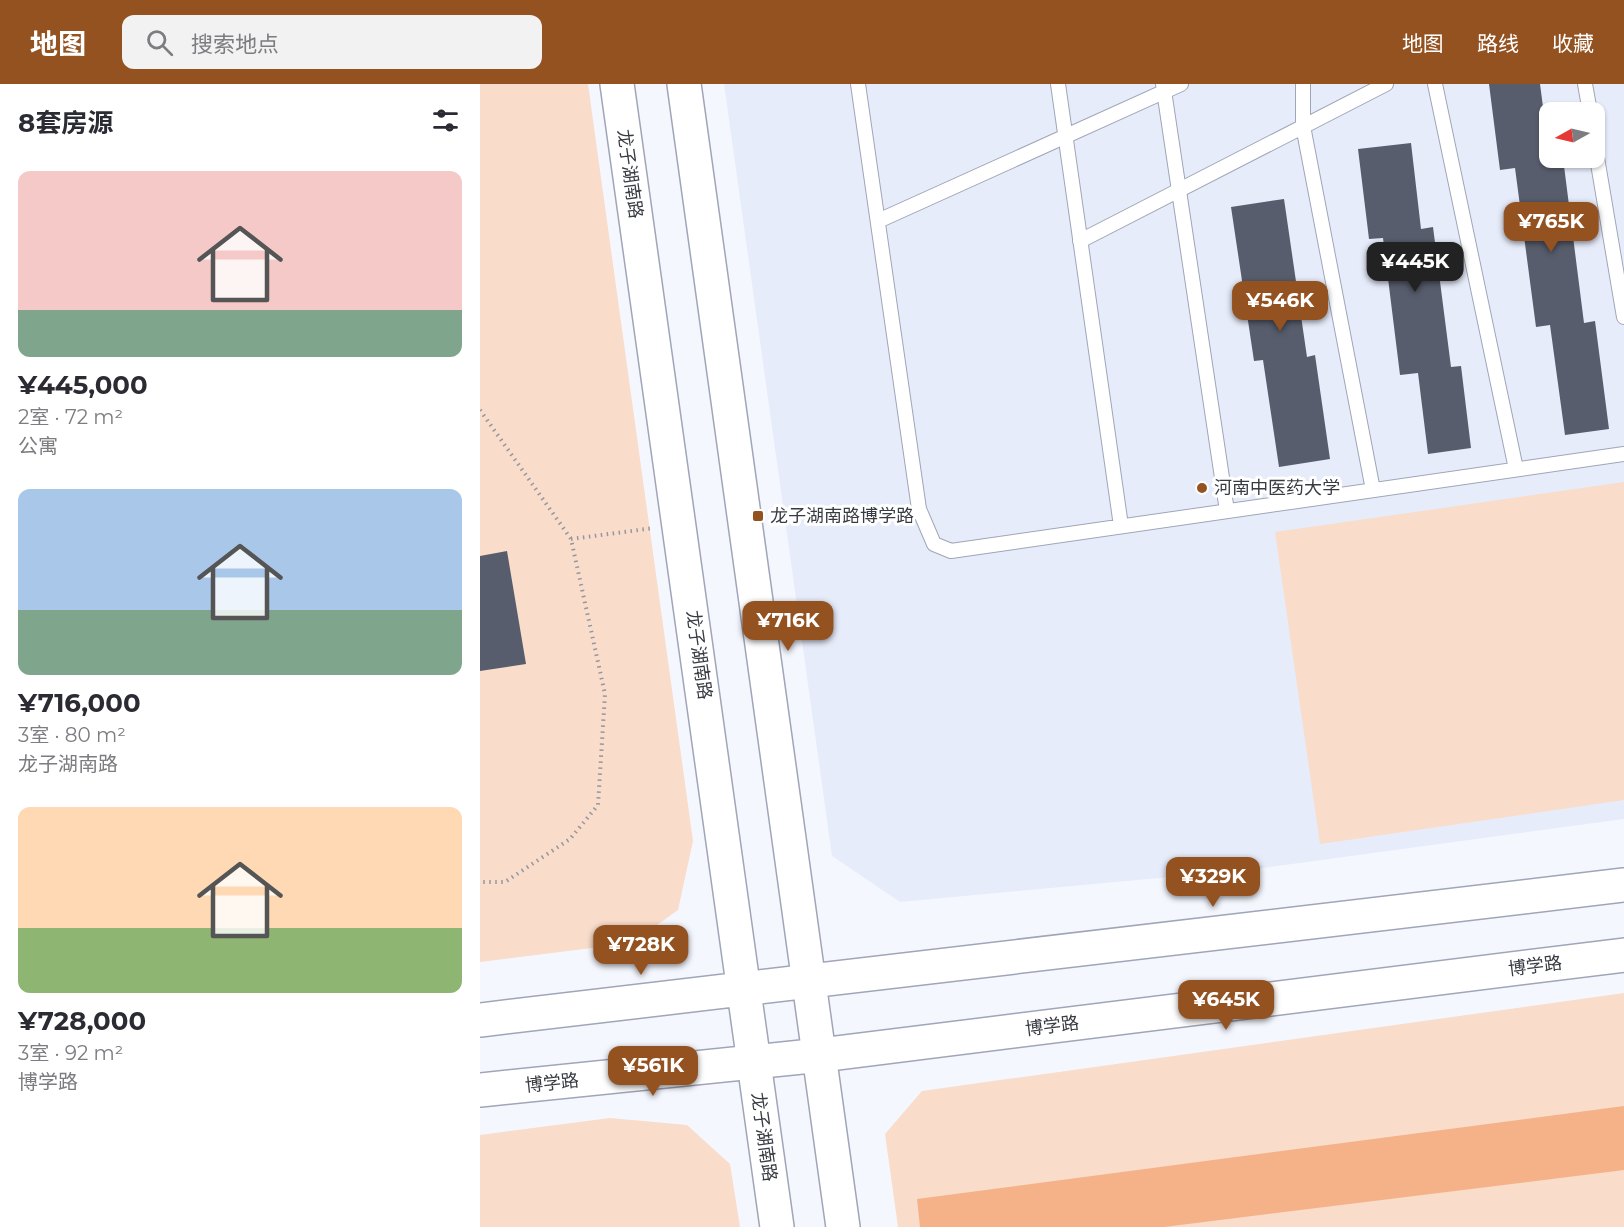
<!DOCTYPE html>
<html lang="zh">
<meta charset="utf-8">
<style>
body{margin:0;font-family:Montserrat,"Noto Sans SC",sans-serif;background:#f2f2f3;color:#2b2b33;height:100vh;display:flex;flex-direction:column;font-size:22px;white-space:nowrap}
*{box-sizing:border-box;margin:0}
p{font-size:20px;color:#7c7c81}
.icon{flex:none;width:33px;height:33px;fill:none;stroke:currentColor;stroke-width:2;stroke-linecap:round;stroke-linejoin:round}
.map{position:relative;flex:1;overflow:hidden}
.sheet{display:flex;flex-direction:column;background:#fff;width:480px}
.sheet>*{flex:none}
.needle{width:39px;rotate:262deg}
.tools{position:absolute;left:1059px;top:18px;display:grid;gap:12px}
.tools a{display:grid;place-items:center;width:66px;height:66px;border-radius:12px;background:#fff;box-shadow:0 2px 4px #0004;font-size:30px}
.price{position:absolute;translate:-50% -51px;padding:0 14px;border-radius:12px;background:#955221;color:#fff;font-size:20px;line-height:39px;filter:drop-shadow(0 2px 3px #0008)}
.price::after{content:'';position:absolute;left:50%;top:36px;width:18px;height:14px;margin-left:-9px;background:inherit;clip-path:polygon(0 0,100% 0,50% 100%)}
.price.current{background:#222;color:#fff}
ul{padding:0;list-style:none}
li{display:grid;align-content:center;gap:12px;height:318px;padding:0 18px}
li span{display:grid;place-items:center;height:186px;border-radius:12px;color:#555}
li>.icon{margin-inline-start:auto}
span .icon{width:108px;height:108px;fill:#fffc;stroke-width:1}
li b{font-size:26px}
h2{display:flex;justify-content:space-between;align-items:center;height:72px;padding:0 18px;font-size:26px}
header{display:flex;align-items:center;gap:36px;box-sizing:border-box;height:84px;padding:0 30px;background:#955221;color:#fff}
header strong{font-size:28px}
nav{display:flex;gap:33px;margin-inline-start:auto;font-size:21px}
.search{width:420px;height:54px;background:#f2f2f3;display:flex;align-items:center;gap:15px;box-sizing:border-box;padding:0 21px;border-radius:12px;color:#7c7c81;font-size:22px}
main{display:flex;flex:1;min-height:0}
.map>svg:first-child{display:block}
</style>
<header>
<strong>地图</strong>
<div class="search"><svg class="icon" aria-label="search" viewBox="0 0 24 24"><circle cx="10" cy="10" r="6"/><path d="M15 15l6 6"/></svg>搜索地点</div>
<nav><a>地图</a><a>路线</a><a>收藏</a></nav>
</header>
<main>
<section class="sheet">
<h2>8套房源<svg class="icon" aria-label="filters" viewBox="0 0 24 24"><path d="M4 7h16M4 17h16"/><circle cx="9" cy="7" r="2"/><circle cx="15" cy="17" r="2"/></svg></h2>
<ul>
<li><span style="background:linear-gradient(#f6c9c9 75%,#7fa58c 0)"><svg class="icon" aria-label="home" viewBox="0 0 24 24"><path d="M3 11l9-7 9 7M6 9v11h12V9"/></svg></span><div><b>¥445,000</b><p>2室 · 72 m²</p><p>公寓</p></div></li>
<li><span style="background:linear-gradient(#a9c7e8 65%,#7fa58c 0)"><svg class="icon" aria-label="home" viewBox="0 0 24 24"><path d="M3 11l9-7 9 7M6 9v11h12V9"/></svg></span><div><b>¥716,000</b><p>3室 · 80 m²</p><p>龙子湖南路</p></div></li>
<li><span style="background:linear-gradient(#ffd9b3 65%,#8fb573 0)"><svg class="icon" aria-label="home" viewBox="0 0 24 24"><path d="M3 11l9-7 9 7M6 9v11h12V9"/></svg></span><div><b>¥728,000</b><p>3室 · 92 m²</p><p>博学路</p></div></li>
</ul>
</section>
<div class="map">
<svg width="1144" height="1143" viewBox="0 0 1144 1143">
<rect width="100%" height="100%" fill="#f5f7ff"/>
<path fill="#e7ecfb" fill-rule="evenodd" d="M 244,0 L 1144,0 L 1144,735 L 776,785 L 420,818 L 352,772 ZM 1070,28 L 1114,28 L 1114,74 L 1070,74 Z"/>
<path fill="#f9dcca" d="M 0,0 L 108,0 L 213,757 L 198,826 L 152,859 L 0,878 Z
M 1144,398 L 1144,716 L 840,760 L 795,448 Z
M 1144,909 L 1144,1143 L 418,1143 L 405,1050 L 442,1007 Z
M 130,1034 L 207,1041 L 250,1080 L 260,1143 L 0,1143 L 0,1051 Z"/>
<path fill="#f5b288" d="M 1144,1022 L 1144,1086 L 684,1143 L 440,1143 L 437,1115 Z"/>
<path fill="#585d6d" d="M 1009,0 L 1060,0 L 1070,76 L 1083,74 L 1104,239 L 1115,237 L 1129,345 L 1085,351 L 1070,241 L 1056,243 L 1035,84 L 1020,86 Z
M 931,59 L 941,145 L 953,143 L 971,283 L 981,282 L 991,364 L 948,370 L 938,289 L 920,291 L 903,154 L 889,155 L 878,65 Z
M 804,115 L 827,273 L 835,271 L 850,375 L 799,383 L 783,276 L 774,277 L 751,123 Z
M 27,467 L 46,580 L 0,587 L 0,472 Z"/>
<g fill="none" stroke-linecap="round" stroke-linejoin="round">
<g stroke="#a0a5b7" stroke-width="16">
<path id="lane" d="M 378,0 L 439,425 L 454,460 L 471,467 L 1144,370
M 578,0 L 641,442
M 683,0 L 747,427
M 823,0 L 823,42 L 893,406
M 955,0 L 1036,385
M 1105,0 L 1110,28
M 1114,56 L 1144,233
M 398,137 L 701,0
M 600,157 L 906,0"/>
</g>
<g stroke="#a0a5b7" stroke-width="36">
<path id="secondary" d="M 137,0 L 297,1143
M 204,0 L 363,1143
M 0,936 L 1144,801
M 0,1006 L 341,971 L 1144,871"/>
</g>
<path stroke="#95979f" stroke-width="4" stroke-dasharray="1.5 4.5" stroke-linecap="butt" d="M 0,326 L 91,455 L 125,610 L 118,721 L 90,755 L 25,798 L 0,798
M 91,455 L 174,444"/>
<use href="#lane" stroke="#fff" stroke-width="14"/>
<use href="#secondary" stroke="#fff" stroke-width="33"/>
</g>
<g fill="#955221" stroke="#fff" stroke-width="2">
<circle cx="722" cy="404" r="6"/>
<rect x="272" y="426" width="12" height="12" rx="3"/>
</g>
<g text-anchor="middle" stroke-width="6" stroke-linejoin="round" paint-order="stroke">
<g font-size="18" fill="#383b42" stroke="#fff">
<text transform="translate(150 90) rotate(82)" y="6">龙子湖南路</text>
<text transform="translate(219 571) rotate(82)" y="6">龙子湖南路</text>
<text transform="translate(1055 882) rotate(-7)" y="6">博学路</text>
<text transform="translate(572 942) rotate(-7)" y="6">博学路</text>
<text transform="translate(72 999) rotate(-6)" y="6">博学路</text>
<text transform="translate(284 1053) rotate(82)" y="6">龙子湖南路</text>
</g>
<g font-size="18" fill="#383b42" stroke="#fff" text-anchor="start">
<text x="734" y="410">河南中医药大学</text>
<text x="290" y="438">龙子湖南路博学路</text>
</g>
</g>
</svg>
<div class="tools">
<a><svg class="needle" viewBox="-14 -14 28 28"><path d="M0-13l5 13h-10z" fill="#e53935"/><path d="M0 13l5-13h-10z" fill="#7c7c81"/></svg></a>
</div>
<b class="price" style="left:1071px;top:169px">¥765K</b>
<b class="price current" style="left:935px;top:209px">¥445K</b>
<b class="price" style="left:800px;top:248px">¥546K</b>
<b class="price" style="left:308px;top:568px">¥716K</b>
<b class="price" style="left:733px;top:824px">¥329K</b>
<b class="price" style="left:161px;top:892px">¥728K</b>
<b class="price" style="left:746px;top:947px">¥645K</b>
<b class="price" style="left:173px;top:1013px">¥561K</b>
</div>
</main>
